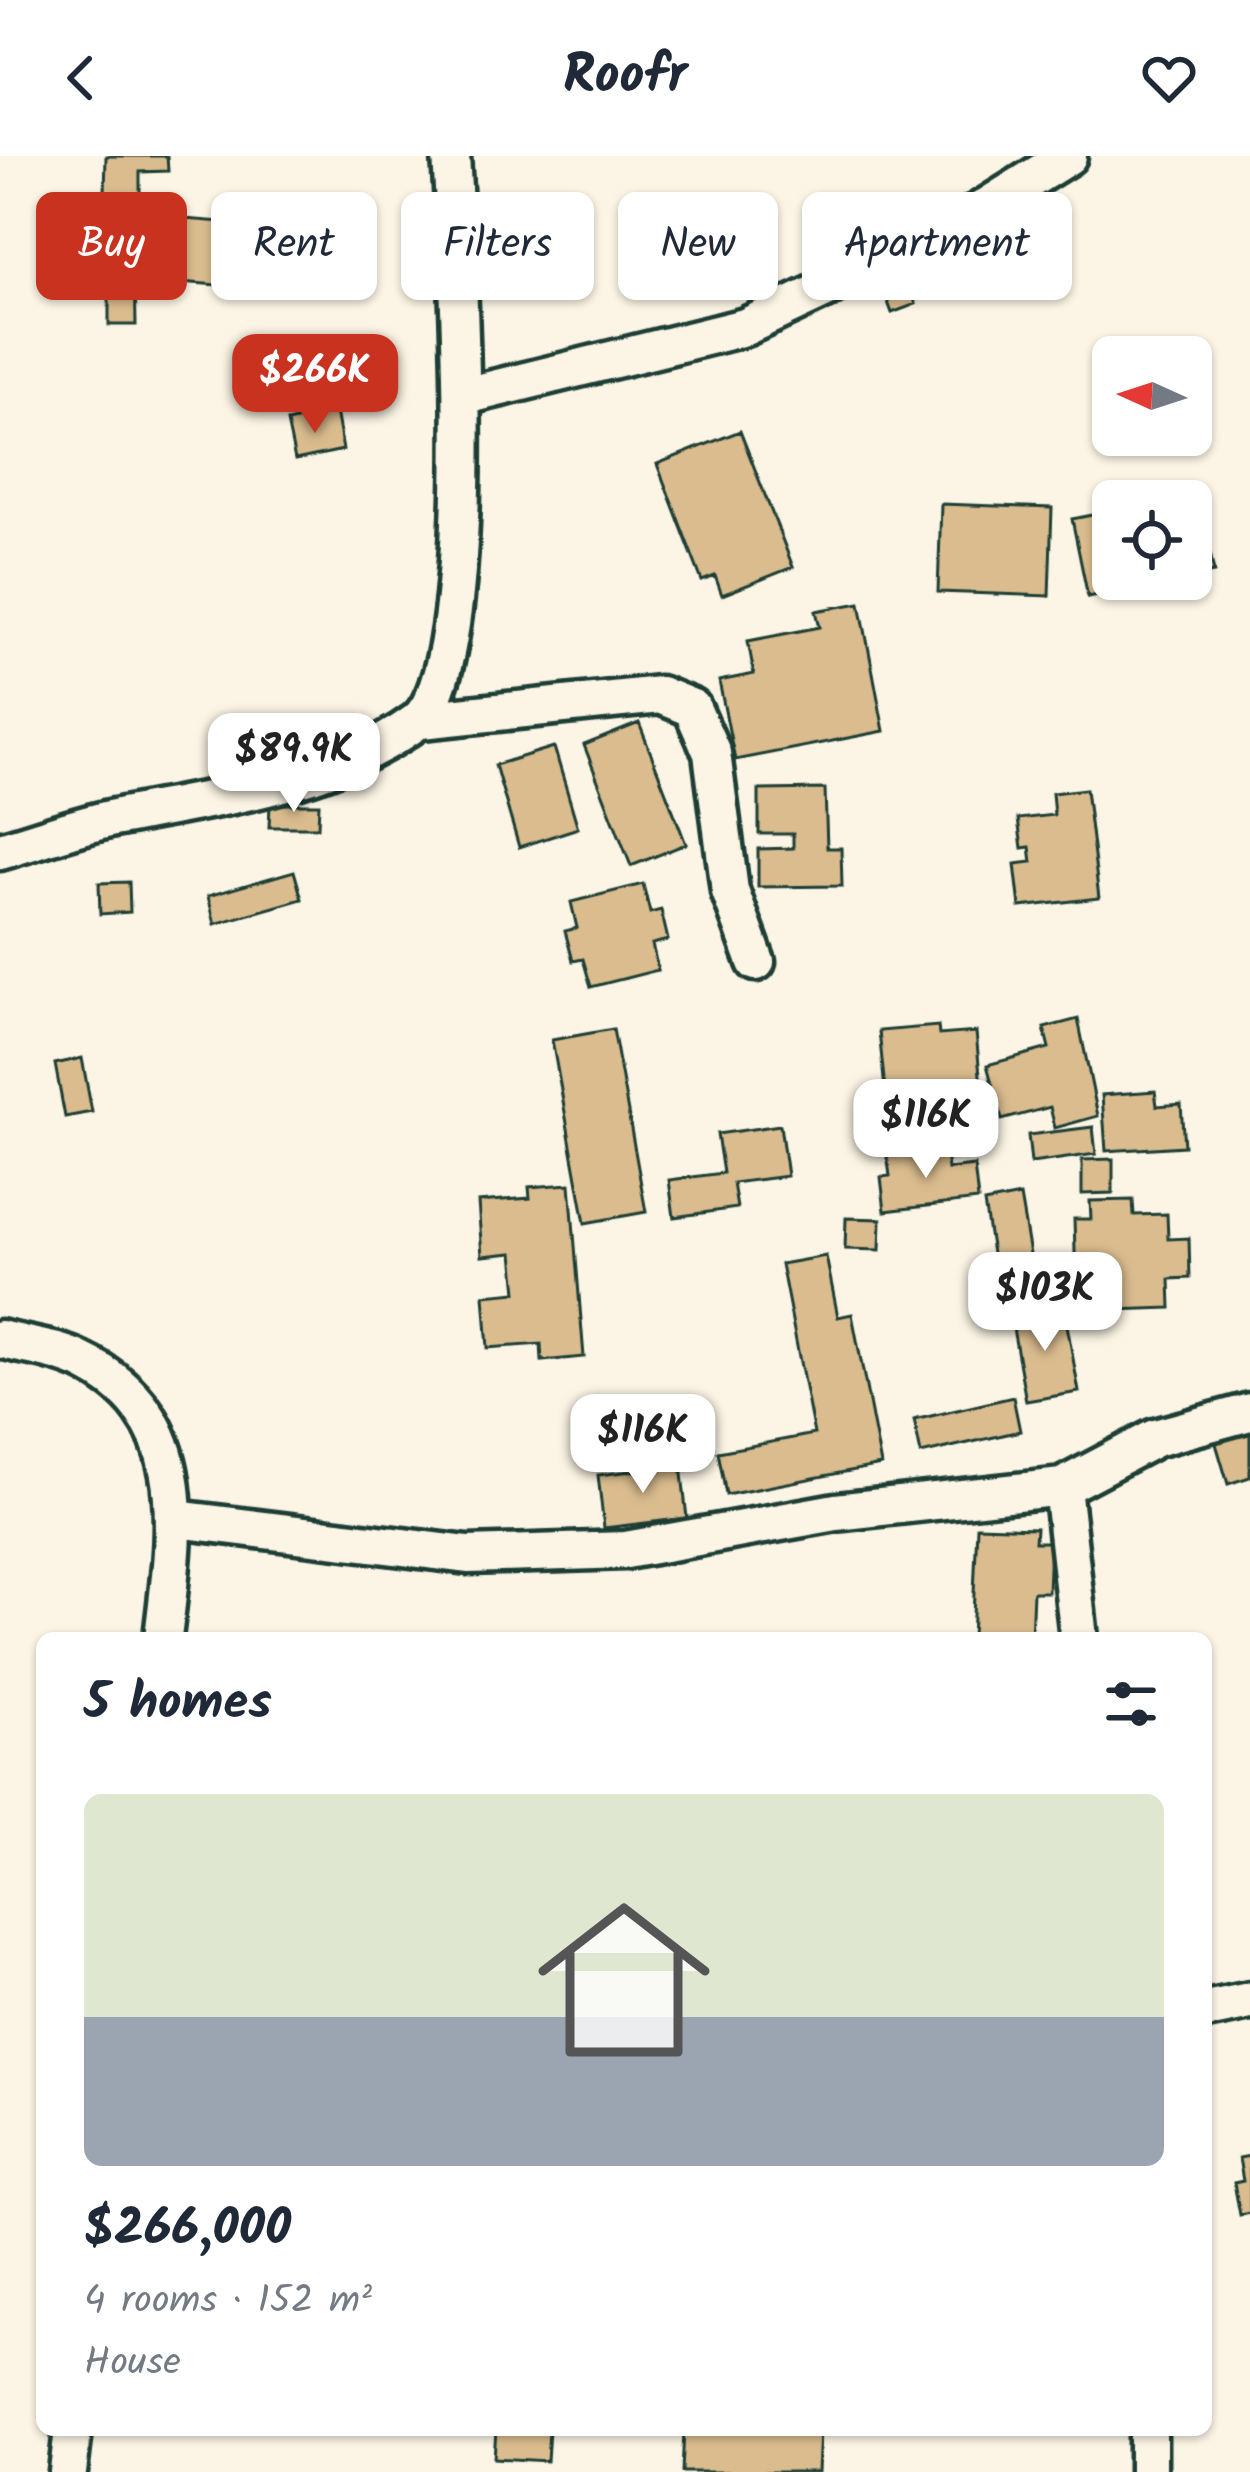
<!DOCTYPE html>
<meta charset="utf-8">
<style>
body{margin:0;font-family:Kalam,sans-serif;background:#f6f6f7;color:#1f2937;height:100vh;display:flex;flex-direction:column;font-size:45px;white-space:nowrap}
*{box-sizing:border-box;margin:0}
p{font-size:39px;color:#747a83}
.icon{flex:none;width:66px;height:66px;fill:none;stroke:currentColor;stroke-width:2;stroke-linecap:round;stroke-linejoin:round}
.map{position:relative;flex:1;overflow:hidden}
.details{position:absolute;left:36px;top:1476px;width:1176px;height:804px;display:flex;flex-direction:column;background:#fff;border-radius:18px;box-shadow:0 3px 9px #0004}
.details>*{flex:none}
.hud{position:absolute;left:36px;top:36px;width:1179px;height:108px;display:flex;gap:24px}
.needle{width:78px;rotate:273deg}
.buttons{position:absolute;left:1092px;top:180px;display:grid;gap:24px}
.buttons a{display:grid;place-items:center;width:120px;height:120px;border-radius:18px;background:#fff;box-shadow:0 3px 9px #0004;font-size:60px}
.price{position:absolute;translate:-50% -102px;padding:0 27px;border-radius:24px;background:#fff;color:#222;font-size:39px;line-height:78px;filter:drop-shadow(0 3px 6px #0008)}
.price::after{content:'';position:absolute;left:50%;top:72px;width:36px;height:27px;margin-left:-18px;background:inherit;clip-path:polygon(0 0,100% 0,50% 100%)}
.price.current{background:#c8321e;color:#fff}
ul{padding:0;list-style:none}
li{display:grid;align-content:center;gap:24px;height:636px;padding:0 48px}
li+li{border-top:3px solid #e0e1e3}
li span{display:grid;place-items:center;height:372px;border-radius:18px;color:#555}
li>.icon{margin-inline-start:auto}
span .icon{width:216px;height:216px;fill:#fffc;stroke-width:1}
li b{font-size:51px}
h2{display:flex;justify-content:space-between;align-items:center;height:144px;padding:0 48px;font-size:51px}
.chip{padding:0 42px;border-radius:18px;background:#fff;box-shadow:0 3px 9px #0004;font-size:42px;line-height:108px}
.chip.current{background:#c8321e;color:#fff}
header{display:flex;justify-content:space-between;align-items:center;height:156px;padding:0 48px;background:#fff;font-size:54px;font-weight:800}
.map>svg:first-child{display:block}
</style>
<header><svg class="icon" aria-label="back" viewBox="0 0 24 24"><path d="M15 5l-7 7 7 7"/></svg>Roofr<svg class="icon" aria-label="heart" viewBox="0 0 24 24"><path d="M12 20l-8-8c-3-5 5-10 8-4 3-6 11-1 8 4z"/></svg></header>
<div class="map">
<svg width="1250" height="2316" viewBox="0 0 1250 2316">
<rect width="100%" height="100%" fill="#fcf5e5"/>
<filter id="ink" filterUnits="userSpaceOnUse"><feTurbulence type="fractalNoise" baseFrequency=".00833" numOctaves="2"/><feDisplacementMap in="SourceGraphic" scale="24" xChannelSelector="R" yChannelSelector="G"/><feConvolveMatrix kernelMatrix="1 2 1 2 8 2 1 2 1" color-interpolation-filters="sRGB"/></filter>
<g filter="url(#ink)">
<path fill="#dabc8e" stroke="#1f3d34" stroke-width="3" d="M 106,0 L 167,0 L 168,15 L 140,16 L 140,72 L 104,72 Z
M 172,62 L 248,68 L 247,76 L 253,76 L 252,117 L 244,117 L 243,131 L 167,125 Z
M 135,116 L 136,169 L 109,169 L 109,131 L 117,131 L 117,117 Z
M 907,126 L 916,148 L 892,157 L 884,135 Z
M 336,255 L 343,294 L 295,304 L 287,266 Z
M 740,275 L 793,411 L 722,439 L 715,420 L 702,425 L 657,308 Z
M 1198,338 L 1214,416 L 1191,420 L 1191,345 L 1161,345 Z
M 941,348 L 1052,352 L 1049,440 L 938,436 Z
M 1113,355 L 1113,423 L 1177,423 L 1088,441 L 1072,363 Z
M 860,447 L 884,575 L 735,604 L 719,525 L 754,518 L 748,485 L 820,471 L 816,455 Z
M 639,567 L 686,688 L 631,710 L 584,589 Z
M 554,591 L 578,672 L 519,691 L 495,609 Z
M 825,633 L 827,692 L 841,692 L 842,730 L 758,731 L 758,693 L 793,692 L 793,678 L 759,678 L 759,634 Z
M 1086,633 L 1099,742 L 1020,751 L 1015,708 L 1032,706 L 1030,691 L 1022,692 L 1018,663 L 1054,659 L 1052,637 Z
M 270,648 L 319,648 L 318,671 L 269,671 Z
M 294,715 L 302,743 L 215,768 L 208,740 Z
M 129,726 L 130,756 L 100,758 L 99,727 Z
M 643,728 L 650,757 L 661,754 L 668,784 L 652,788 L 658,814 L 591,831 L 583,803 L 573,805 L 565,775 L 577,772 L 571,746 Z
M 1078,863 L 1098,960 L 1055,972 L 1050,951 L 1002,964 L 987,909 L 1049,892 L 1044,872 Z
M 938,870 L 939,879 L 976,876 L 981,930 L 945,934 L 947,957 L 888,963 L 879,875 Z
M 613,873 L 646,1056 L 585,1067 L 552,884 Z
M 82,902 L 92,956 L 65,961 L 55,908 Z
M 1155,935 L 1157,950 L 1181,948 L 1184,990 L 1106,995 L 1102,939 Z
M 780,969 L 787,1020 L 733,1027 L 737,1052 L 674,1061 L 669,1024 L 723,1017 L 717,978 Z
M 1093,971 L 1096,998 L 1031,1007 L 1028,979 Z
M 945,991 L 948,1013 L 974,1010 L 978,1044 L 885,1055 L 881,1021 L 890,1020 L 887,998 Z
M 1113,1003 L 1113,1037 L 1082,1038 L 1082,1004 Z
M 570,1028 L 584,1201 L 542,1205 L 541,1188 L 488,1192 L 484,1139 L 517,1136 L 513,1097 L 482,1100 L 478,1046 L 530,1042 L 529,1031 Z
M 1020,1040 L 1034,1122 L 997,1129 L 984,1047 Z
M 1133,1044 L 1134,1059 L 1167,1058 L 1168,1083 L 1189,1082 L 1190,1122 L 1170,1123 L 1171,1152 L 1114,1154 L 1112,1127 L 1076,1128 L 1074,1063 L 1091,1063 L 1090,1045 Z
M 846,1062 L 881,1063 L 880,1094 L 845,1093 Z
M 826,1100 L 838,1161 L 852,1158 L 881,1309 L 726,1339 L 718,1296 L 814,1278 L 781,1108 Z
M 1064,1152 L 1079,1236 L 1026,1245 L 1011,1161 Z
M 1013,1241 L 1020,1275 L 921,1298 L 914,1264 Z
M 1250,1269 L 1250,1321 L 1228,1328 L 1214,1281 Z
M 681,1309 L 687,1362 L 604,1372 L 598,1319 Z
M 977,1370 L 1036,1372 L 1035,1386 L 1050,1386 L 1048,1436 L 1033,1436 L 1031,1482 L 972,1482 Z
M 1250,2000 L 1250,2057 L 1240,2059 L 1234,2027 L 1243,2025 L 1239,2002 Z
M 496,2274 L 549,2274 L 547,2305 L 494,2302 Z
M 684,2274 L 820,2274 L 818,2316 L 682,2316 Z"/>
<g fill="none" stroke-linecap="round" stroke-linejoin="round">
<g stroke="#1f3d34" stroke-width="45">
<path id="street" d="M 465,240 L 745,171 L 943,78 L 1068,0
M 421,564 L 660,539 L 692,552 L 712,597 L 730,735 L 756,806
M 0,695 C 38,684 76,670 114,662 C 217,641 328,630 416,566 C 485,516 457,92 451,0
M 0,1183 C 26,1190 57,1193 81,1205 C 197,1260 175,1377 163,1482
M 1062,1331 L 1079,1482
M 176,1363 L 468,1399 L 626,1394 L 836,1356 L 1062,1331 L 1155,1282 L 1250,1256
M 1206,1854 L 1250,1845
M 1148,2274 L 1148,2316
M 68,2316 L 73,2274"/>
</g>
<use href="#street" stroke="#fcf5e5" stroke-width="36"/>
</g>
</g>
</svg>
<div class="buttons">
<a><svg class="needle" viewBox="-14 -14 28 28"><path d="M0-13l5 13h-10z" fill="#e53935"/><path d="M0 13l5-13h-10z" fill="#747a83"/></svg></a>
<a><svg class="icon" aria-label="locate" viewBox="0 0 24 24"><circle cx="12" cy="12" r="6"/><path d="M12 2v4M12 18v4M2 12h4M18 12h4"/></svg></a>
</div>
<b class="price current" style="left:315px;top:280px">$266K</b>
<b class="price" style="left:294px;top:659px">$89.9K</b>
<b class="price" style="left:926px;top:1025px">$116K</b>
<b class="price" style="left:1045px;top:1198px">$103K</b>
<b class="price" style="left:643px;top:1340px">$116K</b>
<div class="hud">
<a class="chip current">Buy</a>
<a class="chip">Rent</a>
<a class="chip">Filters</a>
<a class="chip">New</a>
<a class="chip">Apartment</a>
</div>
<section class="details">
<h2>5 homes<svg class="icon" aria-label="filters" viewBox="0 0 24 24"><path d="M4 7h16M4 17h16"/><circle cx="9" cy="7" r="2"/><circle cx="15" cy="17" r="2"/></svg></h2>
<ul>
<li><span style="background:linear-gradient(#dfe7d0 60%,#9aa5b1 0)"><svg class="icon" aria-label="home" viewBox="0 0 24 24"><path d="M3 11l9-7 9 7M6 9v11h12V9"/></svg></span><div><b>$266,000</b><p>4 rooms · 152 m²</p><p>House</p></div></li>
</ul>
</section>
</div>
